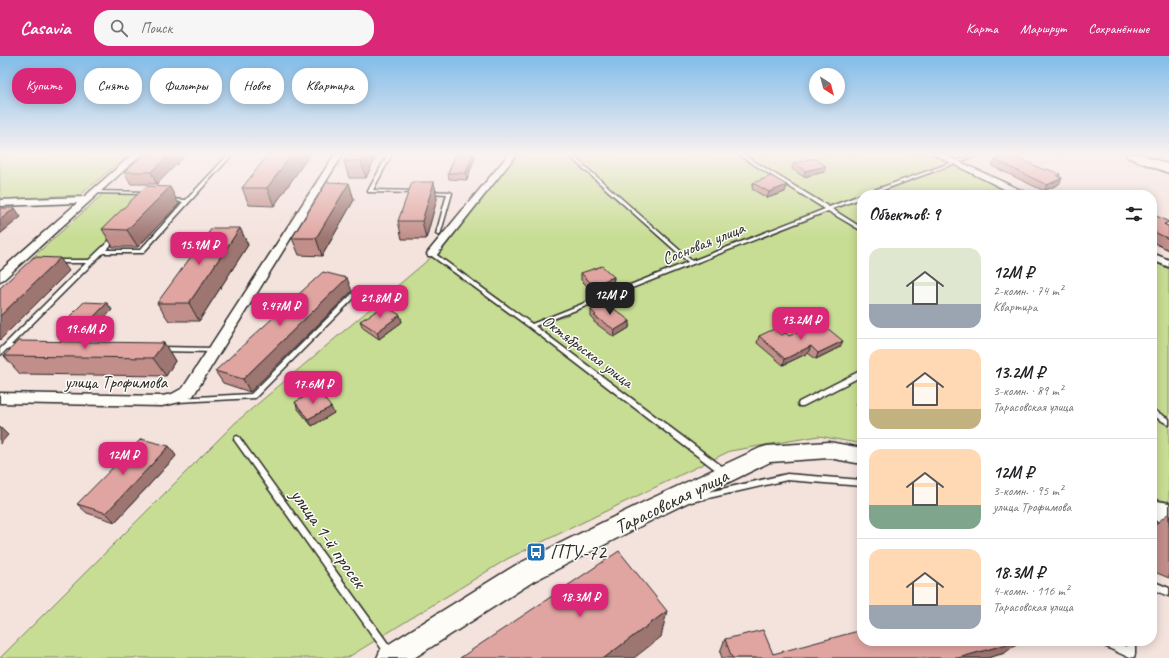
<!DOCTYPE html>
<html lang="ru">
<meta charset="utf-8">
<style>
body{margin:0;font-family:Caveat,sans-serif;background:#f6f6f6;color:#202124;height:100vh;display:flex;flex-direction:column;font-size:15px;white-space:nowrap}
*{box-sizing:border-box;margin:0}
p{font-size:13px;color:#757577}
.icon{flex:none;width:22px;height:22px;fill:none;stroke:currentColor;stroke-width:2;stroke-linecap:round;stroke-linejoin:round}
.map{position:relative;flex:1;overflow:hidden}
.panel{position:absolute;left:857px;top:134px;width:300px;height:456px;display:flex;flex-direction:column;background:#fff;border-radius:16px;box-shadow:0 2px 10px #0003}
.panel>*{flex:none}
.guide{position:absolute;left:12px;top:12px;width:380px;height:36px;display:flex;gap:8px}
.needle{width:26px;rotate:144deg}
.controls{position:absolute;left:809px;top:12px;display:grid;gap:8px}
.controls a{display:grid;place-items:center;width:36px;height:36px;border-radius:50%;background:#fff;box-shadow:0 2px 10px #0003;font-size:20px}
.price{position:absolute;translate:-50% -34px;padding:0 9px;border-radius:8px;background:#db2777;color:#fff;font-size:13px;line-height:26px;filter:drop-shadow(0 1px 2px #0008)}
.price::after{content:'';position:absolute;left:50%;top:24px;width:12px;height:9px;margin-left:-6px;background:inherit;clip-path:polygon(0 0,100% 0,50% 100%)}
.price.active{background:#222;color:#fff}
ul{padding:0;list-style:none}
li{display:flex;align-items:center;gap:12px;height:100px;padding:0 12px}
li+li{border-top:1px solid #e0e0e0}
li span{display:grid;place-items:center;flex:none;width:112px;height:80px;border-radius:12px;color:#555}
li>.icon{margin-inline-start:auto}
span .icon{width:48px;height:48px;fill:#fffc;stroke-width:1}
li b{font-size:17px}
h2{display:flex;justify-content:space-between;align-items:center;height:48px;padding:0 12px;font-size:17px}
.chip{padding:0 14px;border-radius:16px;background:#fff;box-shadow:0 2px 10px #0003;font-size:14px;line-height:36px}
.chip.active{background:#db2777;color:#fff}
header{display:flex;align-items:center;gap:24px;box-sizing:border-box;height:56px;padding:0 20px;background:#db2777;color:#fff}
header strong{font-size:19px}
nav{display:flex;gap:22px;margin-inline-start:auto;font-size:14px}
.search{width:280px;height:36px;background:#f6f6f6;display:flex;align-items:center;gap:10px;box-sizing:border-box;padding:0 14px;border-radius:16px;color:#757577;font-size:15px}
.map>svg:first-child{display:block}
</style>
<header>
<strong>Casavia</strong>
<div class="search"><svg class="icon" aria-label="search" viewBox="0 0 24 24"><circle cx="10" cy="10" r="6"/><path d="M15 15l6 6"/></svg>Поиск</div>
<nav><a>Карта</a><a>Маршрут</a><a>Сохранённые</a></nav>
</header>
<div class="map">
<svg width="1169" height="602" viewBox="0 0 1169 602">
<rect width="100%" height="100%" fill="#f4e2dd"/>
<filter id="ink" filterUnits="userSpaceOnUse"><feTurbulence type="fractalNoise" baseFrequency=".025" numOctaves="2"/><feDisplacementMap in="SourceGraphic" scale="8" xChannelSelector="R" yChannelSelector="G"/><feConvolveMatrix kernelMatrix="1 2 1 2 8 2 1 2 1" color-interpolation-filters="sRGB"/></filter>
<g filter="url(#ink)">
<path fill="#c7dd93" stroke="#79845f" d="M 0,98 L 129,98 L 80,139 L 0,143 Z
M 517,98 L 932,98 L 1017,139 L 862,139 L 862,388 L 819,380 L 730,395 L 507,503 L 347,602 L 0,602 L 235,367 L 441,193 Z
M 104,137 L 144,138 L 151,144 L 89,205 L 31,203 Z
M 1152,205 L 1169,213 L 1169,446 L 1152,442 Z"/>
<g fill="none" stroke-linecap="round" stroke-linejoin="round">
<g stroke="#2b2b2b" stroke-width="3">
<path id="lane" d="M 229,98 L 233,98 L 143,197 L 103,197 L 11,289 L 20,290 L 21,291 L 20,292 L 7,293 L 2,298 L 0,299 L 0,293 L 86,207 L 56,207 L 53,205 L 54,204 L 89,204 L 114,180 L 116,180 L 118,181 L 118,182 L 106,194 L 140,194 L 183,146 L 170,145 L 168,145 L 168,143 L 186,144 Z
M 388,98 L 392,98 L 373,134 L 416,135 L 418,135 L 418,137 L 368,136 L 368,135 Z
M 567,98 L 571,98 L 692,205 L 825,153 L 739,99 L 738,98 L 742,98 L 829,151 L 860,139 L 976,98 L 981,98 L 869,139 L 862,139 L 862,142 L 832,153 L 862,172 L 862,175 L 828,155 L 535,270 L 727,414 L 728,416 L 727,418 L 724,419 L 721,418 L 529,271 L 429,198 L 430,197 L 434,197 L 532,268 L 688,206 Z
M 93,135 L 147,136 L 149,137 L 147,138 L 95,137 L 93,137 Z
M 427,135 L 450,136 L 452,137 L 440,179 L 438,179 L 436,178 L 447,138 L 429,137 L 427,137 Z
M 359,232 L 361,233 L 362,234 L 361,235 L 255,342 L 178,346 L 176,346 L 175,344 L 176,342 L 178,342 L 251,338 L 357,233 Z
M 160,291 L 214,292 L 217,294 L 214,296 L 160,295 L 157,293 Z
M 860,315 L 862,315 L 862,320 L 803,350 L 799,350 L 798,348 L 799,346 Z
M 1152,353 L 1169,363 L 1169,369 L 1152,359 Z
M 237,380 L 239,381 L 392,593 L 393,596 L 392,599 L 389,600 L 386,599 L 235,385 L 234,383 L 235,381 Z
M 787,418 L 862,424 L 862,430 L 787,424 L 691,446 L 688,445 L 687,443 L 688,441 L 691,440 Z
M 1152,525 L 1169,532 L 1169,540 L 1152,533 Z
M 1099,585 L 1113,585 L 1127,591 L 1127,585 L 1135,585 L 1135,598 L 1134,601 L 1130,602 L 1100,588 Z"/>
</g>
<g stroke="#2b2b2b" stroke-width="3">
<path id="street" d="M 133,98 L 142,98 L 4,223 L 0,225 L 0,215 L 77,147 L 0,150 L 0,144 L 84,141 Z
M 335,98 L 343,98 L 193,340 L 180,346 L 162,350 L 0,347 L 0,337 L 162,340 L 172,338 L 183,332 Z
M 509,98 L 517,98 L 436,200 L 428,200 L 427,198 L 428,196 Z
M 933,98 L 943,98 L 1027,137 L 1029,139 L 1016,139 Z
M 1152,197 L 1169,204 L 1169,211 L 1152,204 Z"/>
</g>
<g stroke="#2b2b2b" stroke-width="3">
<path id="secondary" d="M 1125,98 L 1141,98 L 1169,109 L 1169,117 L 1127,101 Z
M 829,386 L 862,392 L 862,408 L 829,402 L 770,406 L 662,459 L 534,525 L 414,602 L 377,602 L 381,593 L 516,509 L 646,445 L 760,392 L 767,390 Z
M 1152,444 L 1169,447 L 1169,467 L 1152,464 Z"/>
</g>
<use href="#lane" fill="#fdfcf7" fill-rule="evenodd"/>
<use href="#street" fill="#fdfcf7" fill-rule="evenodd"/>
<use href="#secondary" fill="#fdfcf7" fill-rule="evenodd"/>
</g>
<path fill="#c18e8a" stroke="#2b2b2b" d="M 144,98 L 157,128 L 131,128 L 124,116 Z
M 269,98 L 310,98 L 274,150 L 249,149 L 242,132 Z
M 348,98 L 377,98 L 366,122 L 349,122 L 344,105 Z
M 1054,98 L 1067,98 L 1060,100 Z
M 475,100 L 467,124 L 449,123 L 448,117 Z
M 995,104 L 1060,118 L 1059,120 L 1062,122 L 1059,128 L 1044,135 L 992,110 Z
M 794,107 L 824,116 L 804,121 L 792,113 Z
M 434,126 L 437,143 L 426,183 L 402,183 L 398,165 Z
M 349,127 L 354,144 L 322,200 L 299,199 L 292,182 Z
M 753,127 L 787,129 L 785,136 L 767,142 L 752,133 Z
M 179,148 L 138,191 L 113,191 L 102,173 Z
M 1152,158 L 1166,169 L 1169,171 L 1169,194 L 1152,186 Z
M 240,172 L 248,189 L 199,265 L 169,265 L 157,247 Z
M 581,217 L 614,221 L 613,228 L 593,236 L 581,224 Z
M 352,235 L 250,336 L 223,327 L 215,315 Z
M 107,247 L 112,254 L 89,278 L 66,277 L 60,270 Z
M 591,254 L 630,265 L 629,272 L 614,281 L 594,266 L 594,264 L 591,261 Z
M 400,259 L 402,266 L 379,283 L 363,272 L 360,265 Z
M 759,280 L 789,280 L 840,291 L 816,303 L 808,297 L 783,309 L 757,287 Z
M 164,287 L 175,305 L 166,320 L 20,318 L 4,300 Z
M 862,340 L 862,353 L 856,349 L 859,342 Z
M 295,346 L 334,357 L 312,370 L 298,353 Z
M 169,390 L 176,400 L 115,466 L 87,457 L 77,448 Z
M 1169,457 L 1169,522 L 1152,515 L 1152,471 Z
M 725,583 L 773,598 L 1005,597 L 987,602 L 722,602 L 720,596 Z"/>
<path fill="#9d7471" stroke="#2b2b2b" d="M 170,98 L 187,98 L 157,128 L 151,116 Z
M 292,98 L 310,98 L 274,150 L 267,132 Z
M 365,98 L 377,98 L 366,122 L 361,105 Z
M 473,98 L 475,98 L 475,100 L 467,124 L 466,117 Z
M 1062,98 L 1067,98 L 1060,100 Z
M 826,110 L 824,116 L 804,121 L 805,115 Z
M 1062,122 L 1059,128 L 1044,135 L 1047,129 Z
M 434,126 L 437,143 L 426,183 L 422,165 Z
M 349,127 L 354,144 L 322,200 L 316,182 Z
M 787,129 L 785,136 L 767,142 L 769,136 Z
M 170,131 L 179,148 L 138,191 L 127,174 Z
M 15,152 L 21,161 L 0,178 L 0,164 Z
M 240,172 L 248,189 L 199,265 L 189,247 Z
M 60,202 L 69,215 L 0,284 L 0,260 Z
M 614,221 L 613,228 L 593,236 L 593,229 Z
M 347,222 L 352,235 L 250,336 L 243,323 Z
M 107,247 L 112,254 L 89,278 L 84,271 Z
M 400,259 L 402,266 L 379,283 L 377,276 Z
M 630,265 L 629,272 L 614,281 L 615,274 Z
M 843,285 L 840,291 L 816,303 L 818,297 Z
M 164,287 L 175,305 L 166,320 L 153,302 Z
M 811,290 L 808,297 L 783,309 L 785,303 Z
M 331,351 L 334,357 L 312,370 L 308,363 Z
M 0,371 L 8,379 L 0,388 Z
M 169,390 L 176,400 L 115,466 L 106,457 Z
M 667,555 L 661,581 L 634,602 L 604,602 Z
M 1018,585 L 1020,585 L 1005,597 L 987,602 L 958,602 Z"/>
<path fill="#e0a5a1" stroke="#2b2b2b" d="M 144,98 L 170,98 L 151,116 L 124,116 Z
M 269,98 L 292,98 L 267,132 L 242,132 Z
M 348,98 L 365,98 L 361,105 L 344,105 Z
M 456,98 L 473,98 L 466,117 L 448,117 Z
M 1010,98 L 1044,114 L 1047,113 L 1060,118 L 1057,120 L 1062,122 L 1047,129 L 995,104 Z
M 814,102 L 826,110 L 805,115 L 794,107 Z
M 771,120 L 787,129 L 769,136 L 753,127 Z
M 327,126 L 349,127 L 316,182 L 292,182 Z
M 412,126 L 434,126 L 422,165 L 398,165 Z
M 146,130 L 170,131 L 127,174 L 102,173 Z
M 962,134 L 971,139 L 950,139 Z
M 0,152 L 15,152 L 0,164 Z
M 1152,158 L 1169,166 L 1164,168 L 1169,171 L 1169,183 L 1152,175 Z
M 212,172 L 240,172 L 189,247 L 157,247 Z
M 34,201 L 60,202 L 0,260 L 0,232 Z
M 602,210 L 614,221 L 593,229 L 581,217 Z
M 323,216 L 347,222 L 243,323 L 215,315 Z
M 84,246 L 107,247 L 84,271 L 60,270 Z
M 605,246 L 630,265 L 615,274 L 594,260 L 596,259 L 591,254 Z
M 385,250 L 400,259 L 377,276 L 360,265 Z
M 812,269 L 816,272 L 819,271 L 822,273 L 826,271 L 843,285 L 818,297 L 811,290 L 785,303 L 759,280 L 774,273 L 781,279 L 786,277 L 789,280 Z
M 18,285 L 164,287 L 153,302 L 4,300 Z
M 317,334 L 331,351 L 308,363 L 295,346 Z
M 862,340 L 862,344 L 859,342 Z
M 141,383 L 169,390 L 106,457 L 77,448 Z
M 619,495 L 667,555 L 604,602 L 460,602 Z
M 763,574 L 773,598 L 862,574 L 862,585 L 1018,585 L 958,602 L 732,602 L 725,583 Z"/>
</g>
<linearGradient id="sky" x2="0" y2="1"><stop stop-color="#82bce9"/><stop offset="0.54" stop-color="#faf2f0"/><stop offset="1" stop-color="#faf2f0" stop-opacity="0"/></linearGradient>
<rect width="1169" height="182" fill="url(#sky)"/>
<defs>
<g id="bus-square" transform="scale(1)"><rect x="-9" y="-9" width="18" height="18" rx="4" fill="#1f6fb2" stroke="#fdfcf7"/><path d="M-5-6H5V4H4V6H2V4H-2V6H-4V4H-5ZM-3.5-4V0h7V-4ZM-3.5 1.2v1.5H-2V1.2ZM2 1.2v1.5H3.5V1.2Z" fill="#fff"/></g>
</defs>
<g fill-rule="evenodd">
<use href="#bus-square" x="536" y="496"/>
</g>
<g text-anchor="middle" stroke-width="3" stroke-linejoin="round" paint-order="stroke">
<g font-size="17" fill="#2b2b2b" stroke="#fdfcf7">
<text transform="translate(703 187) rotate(-22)" y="6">Сосновая улица</text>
<text transform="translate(588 295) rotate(37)" y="6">Октябрьская улица</text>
<text x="116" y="332">улица Трофимова</text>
</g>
<g font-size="20" fill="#2b2b2b" stroke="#fdfcf7">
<text transform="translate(671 445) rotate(-26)" y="7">Тарасовская улица</text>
<text transform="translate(329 482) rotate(55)" y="7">улица 1-й просек</text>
</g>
<g font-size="20" fill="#2b2b2b" stroke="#fdfcf7" text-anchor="start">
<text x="550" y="503">ПТУ-72</text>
</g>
</g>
</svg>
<div class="controls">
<a><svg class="needle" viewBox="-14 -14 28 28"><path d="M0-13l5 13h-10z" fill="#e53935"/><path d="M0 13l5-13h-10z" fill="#757577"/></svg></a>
</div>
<b class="price" style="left:199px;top:210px">15.9M ₽</b>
<b class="price active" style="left:610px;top:260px">12M ₽</b>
<b class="price" style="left:380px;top:263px">21.8M ₽</b>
<b class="price" style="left:280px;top:271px">9.47M ₽</b>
<b class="price" style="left:801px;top:285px">13.2M ₽</b>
<b class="price" style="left:85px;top:294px">19.6M ₽</b>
<b class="price" style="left:313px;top:349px">17.6M ₽</b>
<b class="price" style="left:123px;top:420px">12M ₽</b>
<b class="price" style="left:580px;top:562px">18.3M ₽</b>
<div class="guide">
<a class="chip active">Купить</a>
<a class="chip">Снять</a>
<a class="chip">Фильтры</a>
<a class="chip">Новое</a>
<a class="chip">Квартира</a>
</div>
<section class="panel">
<h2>Объектов: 9<svg class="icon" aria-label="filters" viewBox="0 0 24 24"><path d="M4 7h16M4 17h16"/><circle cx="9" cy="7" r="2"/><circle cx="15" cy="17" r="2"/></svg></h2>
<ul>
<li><span style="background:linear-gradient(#dfe7d0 70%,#9aa5b1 0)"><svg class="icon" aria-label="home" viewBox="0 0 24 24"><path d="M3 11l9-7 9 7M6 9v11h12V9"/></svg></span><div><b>12M ₽</b><p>2-комн. · 74 m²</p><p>Квартира</p></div></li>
<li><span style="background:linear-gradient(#ffd9b3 75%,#c2b280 0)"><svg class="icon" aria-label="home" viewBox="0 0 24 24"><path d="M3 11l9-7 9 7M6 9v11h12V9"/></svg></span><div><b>13.2M ₽</b><p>3-комн. · 89 m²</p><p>Тарасовская улица</p></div></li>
<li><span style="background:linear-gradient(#ffd9b3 70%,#7fa58c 0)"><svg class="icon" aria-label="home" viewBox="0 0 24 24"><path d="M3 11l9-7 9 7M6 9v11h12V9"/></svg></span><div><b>12M ₽</b><p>3-комн. · 95 m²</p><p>улица Трофимова</p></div></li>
<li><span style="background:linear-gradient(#ffd9b3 70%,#9aa5b1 0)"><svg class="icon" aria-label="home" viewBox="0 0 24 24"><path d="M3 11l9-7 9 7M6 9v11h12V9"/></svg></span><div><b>18.3M ₽</b><p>4-комн. · 116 m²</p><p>Тарасовская улица</p></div></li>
</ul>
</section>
</div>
